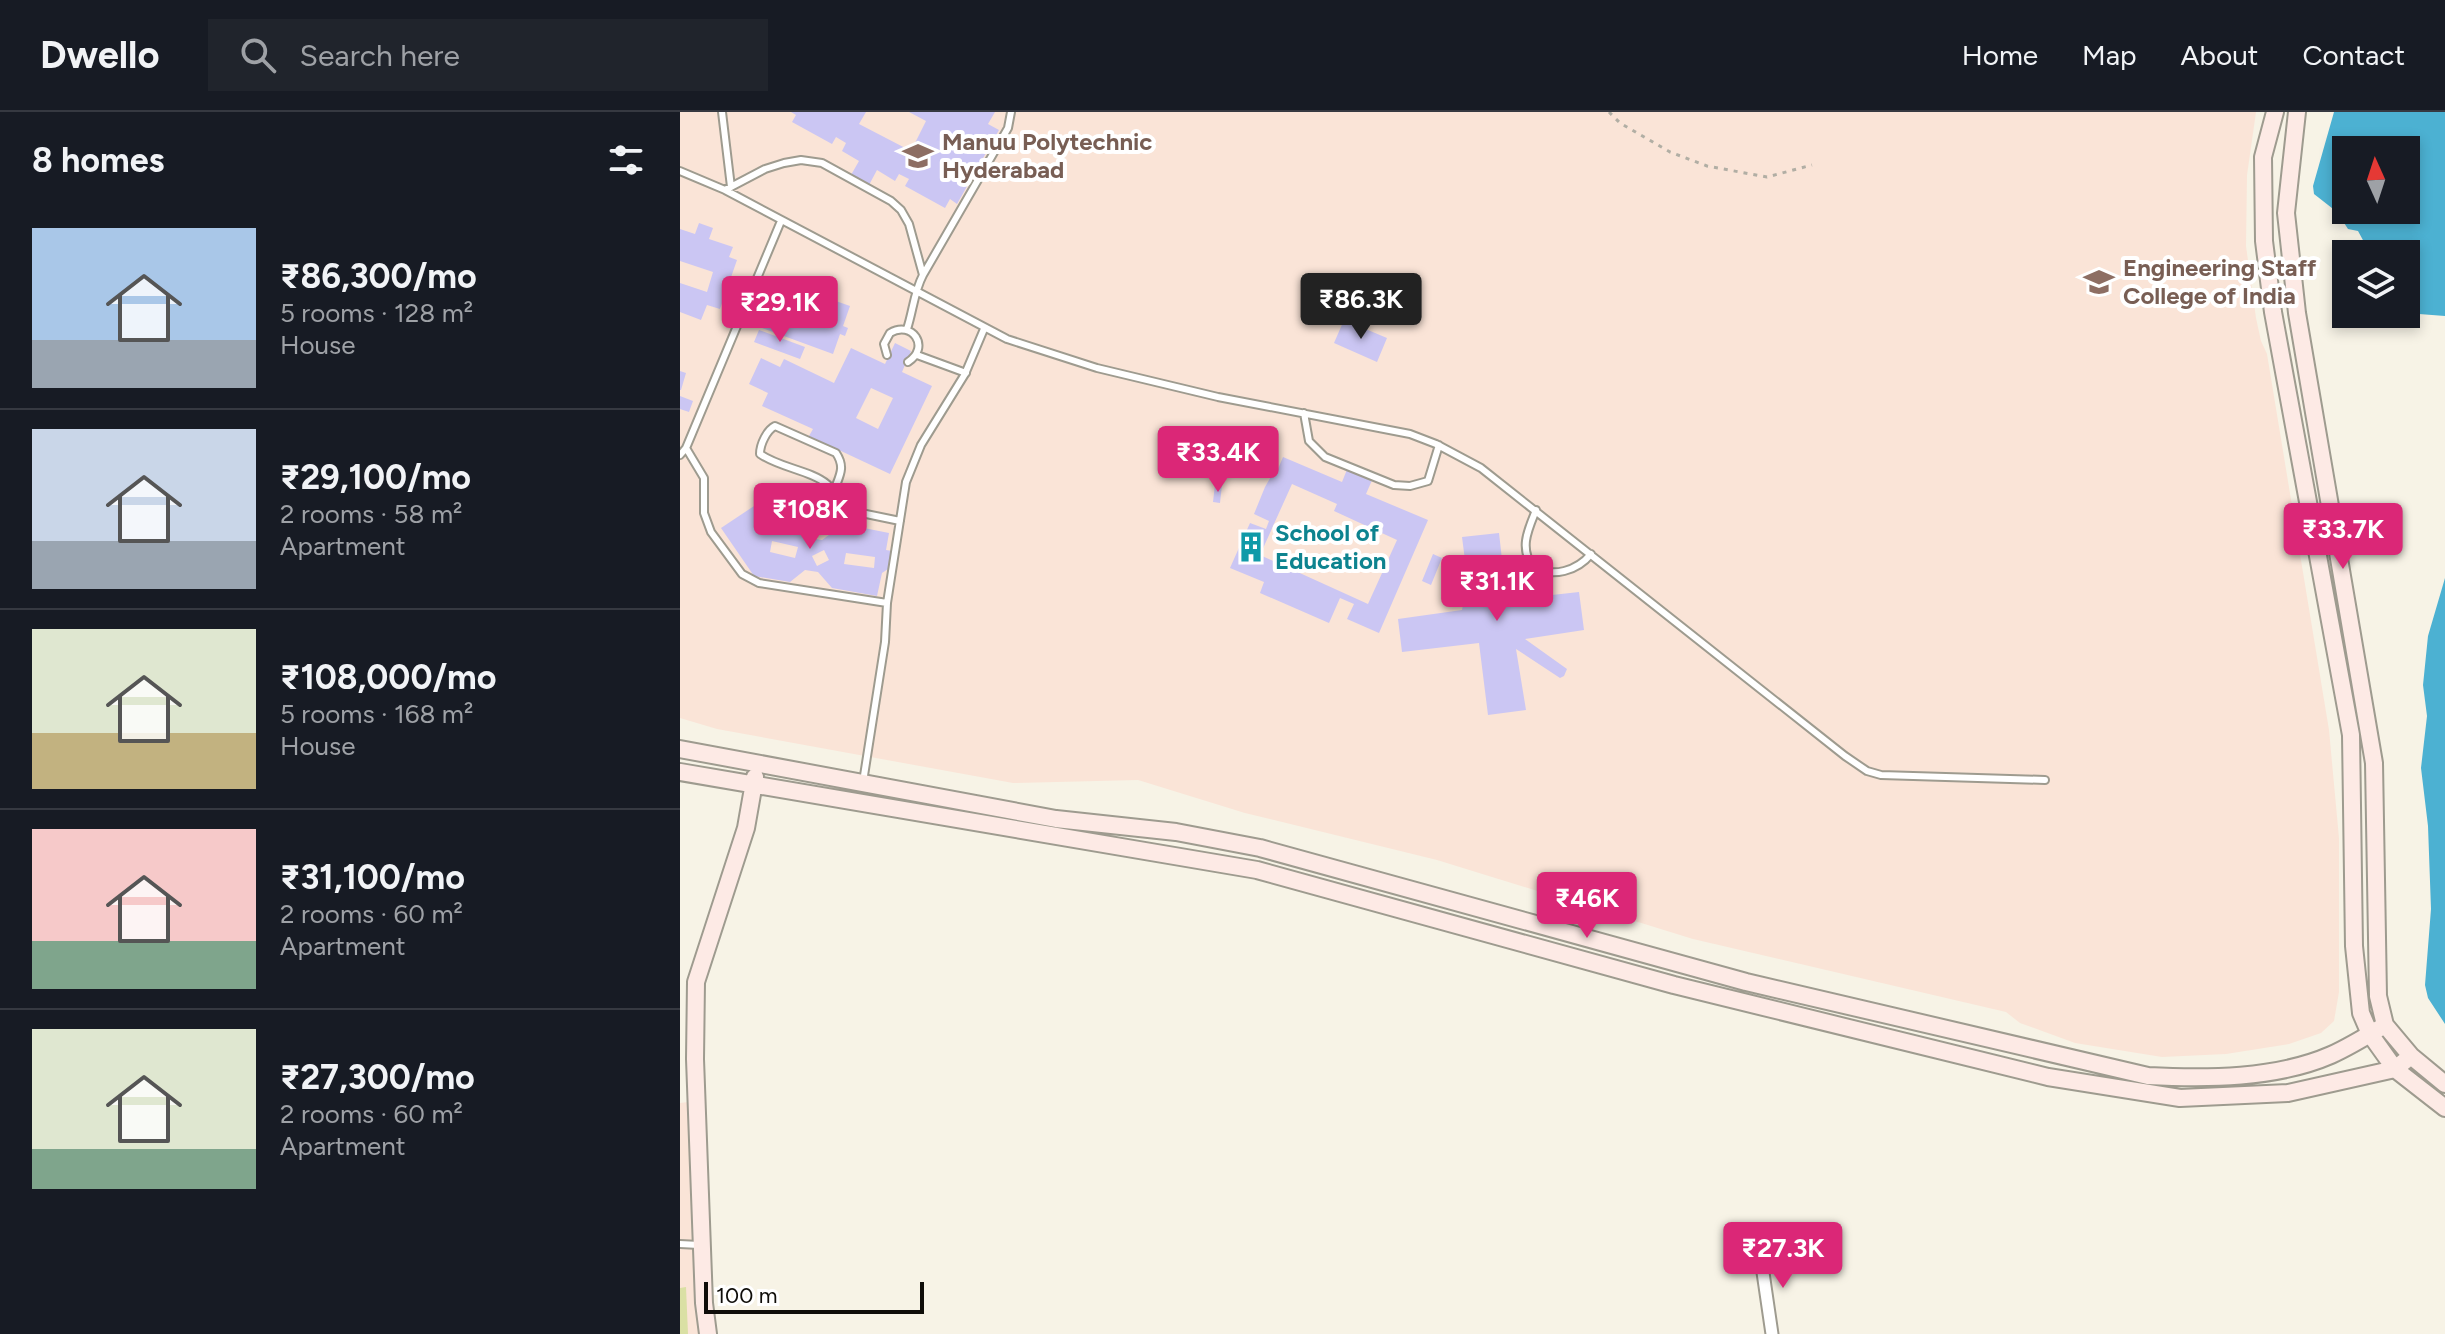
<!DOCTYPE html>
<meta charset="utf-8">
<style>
body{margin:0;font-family:Figtree,sans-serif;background:#20242c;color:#f1f3f6;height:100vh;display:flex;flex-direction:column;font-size:30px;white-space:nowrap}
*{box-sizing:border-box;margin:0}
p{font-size:26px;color:#9ea1a6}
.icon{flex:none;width:44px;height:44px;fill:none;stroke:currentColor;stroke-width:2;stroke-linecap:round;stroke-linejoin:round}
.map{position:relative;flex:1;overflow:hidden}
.side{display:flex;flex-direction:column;background:#171b24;width:680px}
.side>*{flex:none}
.needle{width:52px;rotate:357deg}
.tools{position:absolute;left:1652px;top:24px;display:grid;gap:16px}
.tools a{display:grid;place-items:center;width:88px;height:88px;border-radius:0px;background:#171b24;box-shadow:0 4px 12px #0003;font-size:40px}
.scale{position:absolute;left:24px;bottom:20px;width:220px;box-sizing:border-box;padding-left:8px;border:4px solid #0f0d09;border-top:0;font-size:22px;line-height:28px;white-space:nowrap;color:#0f0d09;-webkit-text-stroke:6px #fff;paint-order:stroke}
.price{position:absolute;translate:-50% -68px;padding:0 18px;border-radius:8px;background:#db2777;color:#fff;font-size:26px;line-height:52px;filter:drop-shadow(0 2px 4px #0008)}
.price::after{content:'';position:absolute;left:50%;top:48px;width:24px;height:18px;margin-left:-12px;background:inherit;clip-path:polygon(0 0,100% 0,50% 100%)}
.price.on{background:#222;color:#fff}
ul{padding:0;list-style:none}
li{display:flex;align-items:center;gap:24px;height:200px;padding:0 32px}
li+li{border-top:2px solid #363941}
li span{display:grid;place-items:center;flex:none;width:224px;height:160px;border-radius:0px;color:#555}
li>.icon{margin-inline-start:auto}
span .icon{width:96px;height:96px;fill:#fffc;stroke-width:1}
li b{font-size:34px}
h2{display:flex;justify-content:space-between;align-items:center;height:96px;padding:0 32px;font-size:34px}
header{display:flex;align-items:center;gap:48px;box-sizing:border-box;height:112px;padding:0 40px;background:#171b24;border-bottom:2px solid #363941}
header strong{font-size:38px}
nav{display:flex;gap:44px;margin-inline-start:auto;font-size:28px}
.search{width:560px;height:72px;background:#20242c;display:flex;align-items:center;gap:20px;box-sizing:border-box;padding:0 28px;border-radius:0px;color:#9ea1a6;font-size:30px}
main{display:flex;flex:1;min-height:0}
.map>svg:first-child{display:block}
</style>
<header>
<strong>Dwello</strong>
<div class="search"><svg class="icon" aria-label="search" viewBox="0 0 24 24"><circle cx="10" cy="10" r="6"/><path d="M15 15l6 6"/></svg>Search here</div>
<nav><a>Home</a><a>Map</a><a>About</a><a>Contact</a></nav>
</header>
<main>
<section class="side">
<h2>8 homes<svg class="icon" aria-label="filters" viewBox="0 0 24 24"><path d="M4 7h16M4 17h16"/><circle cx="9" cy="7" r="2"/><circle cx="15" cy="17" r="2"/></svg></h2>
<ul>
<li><span style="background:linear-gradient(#a9c7e8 70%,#9aa5b1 0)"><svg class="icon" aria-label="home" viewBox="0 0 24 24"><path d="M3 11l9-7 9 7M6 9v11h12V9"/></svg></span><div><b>₹86,300/mo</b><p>5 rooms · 128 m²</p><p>House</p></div></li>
<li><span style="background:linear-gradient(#c9d6e8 70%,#9aa5b1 0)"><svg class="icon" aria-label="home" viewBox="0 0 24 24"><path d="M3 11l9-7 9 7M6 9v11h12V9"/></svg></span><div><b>₹29,100/mo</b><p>2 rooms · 58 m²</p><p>Apartment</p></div></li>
<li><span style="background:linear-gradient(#dfe7d0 65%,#c2b280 0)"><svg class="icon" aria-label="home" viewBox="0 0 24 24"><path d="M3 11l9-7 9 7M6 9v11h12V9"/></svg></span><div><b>₹108,000/mo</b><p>5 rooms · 168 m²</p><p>House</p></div></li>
<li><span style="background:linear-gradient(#f6c9c9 70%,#7fa58c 0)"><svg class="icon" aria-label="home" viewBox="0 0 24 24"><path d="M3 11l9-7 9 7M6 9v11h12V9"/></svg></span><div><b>₹31,100/mo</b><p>2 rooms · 60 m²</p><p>Apartment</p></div></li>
<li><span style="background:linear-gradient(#dfe7d0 75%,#7fa58c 0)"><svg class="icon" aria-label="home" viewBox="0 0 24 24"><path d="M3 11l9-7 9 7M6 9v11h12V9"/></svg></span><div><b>₹27,300/mo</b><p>2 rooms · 60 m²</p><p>Apartment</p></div></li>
</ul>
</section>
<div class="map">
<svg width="1765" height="1222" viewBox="0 0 1765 1222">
<rect width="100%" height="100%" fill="#f7f3e6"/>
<path fill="#fae4d7" d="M 0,0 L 1576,0 L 1567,63 L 1566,134 L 1576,206 L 1581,229 L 1587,242 L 1649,618 L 1659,726 L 1659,880 L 1654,909 L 1641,921 L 1609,932 L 1546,942 L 1482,945 L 1395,931 L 1340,911 L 1326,900 L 1013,827 L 757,748 L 565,701 L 458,668 L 333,671 L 37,617 L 0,606 Z
M 17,989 L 28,1222 L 0,1222 L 0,991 Z"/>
<path fill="#dae0a4" d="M 6,1175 L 8,1222 L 0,1222 L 0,1176 Z"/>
<path fill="#4cb1d2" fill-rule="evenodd" d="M 1654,0 L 1765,0 L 1765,204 L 1726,201 L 1726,142 L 1685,142 L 1684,130 L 1678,119 L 1668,117 L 1657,100 L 1634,82 L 1633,74 ZM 1666,38 L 1726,38 L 1726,98 L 1666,98 Z
M 1765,466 L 1765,912 L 1748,886 L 1745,873 L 1751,797 L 1748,714 L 1741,656 L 1747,604 L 1743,573 L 1748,524 Z"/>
<path fill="#cbc6f3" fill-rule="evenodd" d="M 111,0 L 186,0 L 179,12 L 231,39 L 246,9 L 229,0 L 315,0 L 308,12 L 319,18 L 277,92 L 270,87 L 265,96 L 225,74 L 229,67 L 219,62 L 215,69 L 197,58 L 189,73 L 171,63 L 179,49 L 162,39 L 166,31 L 156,25 L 152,32 L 112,10 L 116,3 Z
M 19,111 L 33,116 L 29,127 L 53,135 L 49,145 L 57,148 L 40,197 L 27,193 L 21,208 L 0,200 L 0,171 L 27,180 L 33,160 L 0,149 L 0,117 L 15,122 Z
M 99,169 L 117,175 L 112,190 L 148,203 L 153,188 L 170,194 L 163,214 L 168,216 L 165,224 L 160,222 L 153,242 L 82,216 L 88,199 L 85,198 L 89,188 L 92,189 Z
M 664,208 L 707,226 L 697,250 L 654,231 Z
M 79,218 L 125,235 L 120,247 L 74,230 Z
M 215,231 L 231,239 L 222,260 L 252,274 L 210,362 L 129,324 L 133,317 L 82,294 L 88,281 L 69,272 L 81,246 L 100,255 L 104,247 L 154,271 L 171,236 L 205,252 ZM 191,276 L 213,286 L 198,317 L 176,306 Z
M 0,259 L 6,261 L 1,278 L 0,278 Z
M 0,284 L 13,289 L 9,300 L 0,297 Z
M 539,343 L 553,344 L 550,366 L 536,364 Z
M 603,345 L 662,370 L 668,355 L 693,366 L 686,382 L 748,408 L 699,521 L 667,507 L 674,492 L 660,486 L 649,511 L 580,481 L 584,470 L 550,456 L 570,411 L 586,417 L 589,409 L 574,402 L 585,375 L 593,361 L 596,362 ZM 612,372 L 657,392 L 654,399 L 717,428 L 688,492 L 580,443 Z
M 535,372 L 542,373 L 540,391 L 533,390 Z
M 80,390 L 88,401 L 127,408 L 136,427 L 142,428 L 164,412 L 209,421 L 206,438 L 212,439 L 208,457 L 202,461 L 197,484 L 152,476 L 138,460 L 125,458 L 110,470 L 74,464 L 41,416 ZM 92,429 L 118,435 L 115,446 L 90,440 ZM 144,438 L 149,448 L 137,454 L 132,444 ZM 166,441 L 195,445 L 194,456 L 164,452 Z
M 819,421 L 824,465 L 851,461 L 854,485 L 899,480 L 904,518 L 845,527 L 887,557 L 884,564 L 880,566 L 836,537 L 846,598 L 808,603 L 799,531 L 722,540 L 718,507 L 782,498 L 784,487 L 790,487 L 782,425 Z
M 753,442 L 762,446 L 751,473 L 742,469 Z"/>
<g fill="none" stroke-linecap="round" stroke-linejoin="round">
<g stroke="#9e9b8f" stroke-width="10">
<path id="lane" d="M 42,0 L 51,75
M 0,59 L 45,78 L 327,227 L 417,256 L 538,285 L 730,322 L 756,332 L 801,356 L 1165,644 L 1187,659 L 1201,663 L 1365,668
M 45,78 L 85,57 L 104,51 L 121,48 L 142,51 L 211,89 L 221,98 L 229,112 L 243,163 C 234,180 233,199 227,217
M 243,163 L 328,16 L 331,0
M 207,243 L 204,232 L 210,221 C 232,208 251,235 228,250
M 237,243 L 286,261
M 624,301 L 629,329 L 645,345 L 714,373 L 730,374 L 748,369 L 759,333
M 6,336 L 24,366 L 24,401 L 31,420 L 62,462 L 79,471 L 207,491
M 0,343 L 6,336 L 101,109
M 154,379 C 159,364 166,356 156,341 L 95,314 C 87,318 80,332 80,342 C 100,356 130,358 147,372 C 156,379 157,391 167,398 L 220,409
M 856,398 C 848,418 839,436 853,455 C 873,466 897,459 911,442
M 183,670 L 205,530 L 207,491 L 226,370 L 241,333 L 285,262 L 304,217
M 0,1132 L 19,1133"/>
</g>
<g stroke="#9e9b8f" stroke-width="15">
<path id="street" d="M 1080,1140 L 1092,1222"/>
</g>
<g stroke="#9e9b8f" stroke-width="20">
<path id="secondary" d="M 1595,0 L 1583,45 L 1584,129 L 1593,200 L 1671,623 L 1674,834 L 1681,901 L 1690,922 L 1715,957 L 1765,996
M 1617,0 L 1606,101 L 1617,201 L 1694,651 L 1698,884 L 1705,913 L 1731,944 L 1765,972
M 0,637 L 376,707 L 496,720 L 580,736 L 1066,870 L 1468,964 C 1526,967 1596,967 1651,943 C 1669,935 1687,924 1705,913
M 0,660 L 577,758 L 994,873 L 1368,965 L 1500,986 L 1608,981 L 1715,957 L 1731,944
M 28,1222 L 24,1191 L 15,947 L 16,870 L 66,716 L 75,665"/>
</g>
<path stroke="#b1aea4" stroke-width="3" stroke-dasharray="4 6" stroke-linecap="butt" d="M 929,0 L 940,11 L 990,40 L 1027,54 L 1087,65 L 1132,53"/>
<use href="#lane" stroke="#fff" stroke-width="6"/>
<use href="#street" stroke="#fff" stroke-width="11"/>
<use href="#secondary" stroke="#fdeae5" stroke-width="16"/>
</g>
<defs>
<g id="university-bare" transform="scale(2.4)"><path d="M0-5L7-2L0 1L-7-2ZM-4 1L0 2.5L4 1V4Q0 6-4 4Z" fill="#8d6e63" stroke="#fff" stroke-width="2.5" paint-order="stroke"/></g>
<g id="building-bare" transform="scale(2.4)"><path d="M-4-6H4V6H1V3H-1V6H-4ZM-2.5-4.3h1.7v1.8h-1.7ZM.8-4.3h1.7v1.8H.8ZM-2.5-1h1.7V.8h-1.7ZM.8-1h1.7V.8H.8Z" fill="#0f9aa8" stroke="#fff" stroke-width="2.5" paint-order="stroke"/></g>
</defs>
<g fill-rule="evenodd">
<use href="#university-bare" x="238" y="44"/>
<use href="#university-bare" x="1419" y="170"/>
<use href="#building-bare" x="571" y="435"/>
</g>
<g text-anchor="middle" stroke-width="8" stroke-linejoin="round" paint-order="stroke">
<g font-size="24" font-weight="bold" fill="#785e54" stroke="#fff" text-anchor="start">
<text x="262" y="38">Manuu Polytechnic<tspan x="262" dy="28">Hyderabad</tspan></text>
<text x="1443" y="164">Engineering Staff<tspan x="1443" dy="28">College of India</tspan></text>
</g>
<g font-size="24" font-weight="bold" fill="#0d838f" stroke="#fff" text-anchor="start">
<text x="595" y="429">School of<tspan x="595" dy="28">Education</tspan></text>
</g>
</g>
</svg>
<div class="tools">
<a><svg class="needle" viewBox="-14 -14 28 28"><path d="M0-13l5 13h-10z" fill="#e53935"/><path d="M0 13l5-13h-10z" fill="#9ea1a6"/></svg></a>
<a><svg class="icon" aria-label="layers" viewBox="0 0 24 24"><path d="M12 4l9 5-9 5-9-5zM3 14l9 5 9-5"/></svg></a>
</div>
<div class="scale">100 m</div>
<b class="price on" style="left:681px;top:229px">₹86.3K</b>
<b class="price" style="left:100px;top:232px">₹29.1K</b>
<b class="price" style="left:538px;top:382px">₹33.4K</b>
<b class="price" style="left:130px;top:439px">₹108K</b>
<b class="price" style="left:1663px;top:459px">₹33.7K</b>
<b class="price" style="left:817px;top:511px">₹31.1K</b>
<b class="price" style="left:907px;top:828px">₹46K</b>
<b class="price" style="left:1103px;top:1178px">₹27.3K</b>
</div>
</main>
